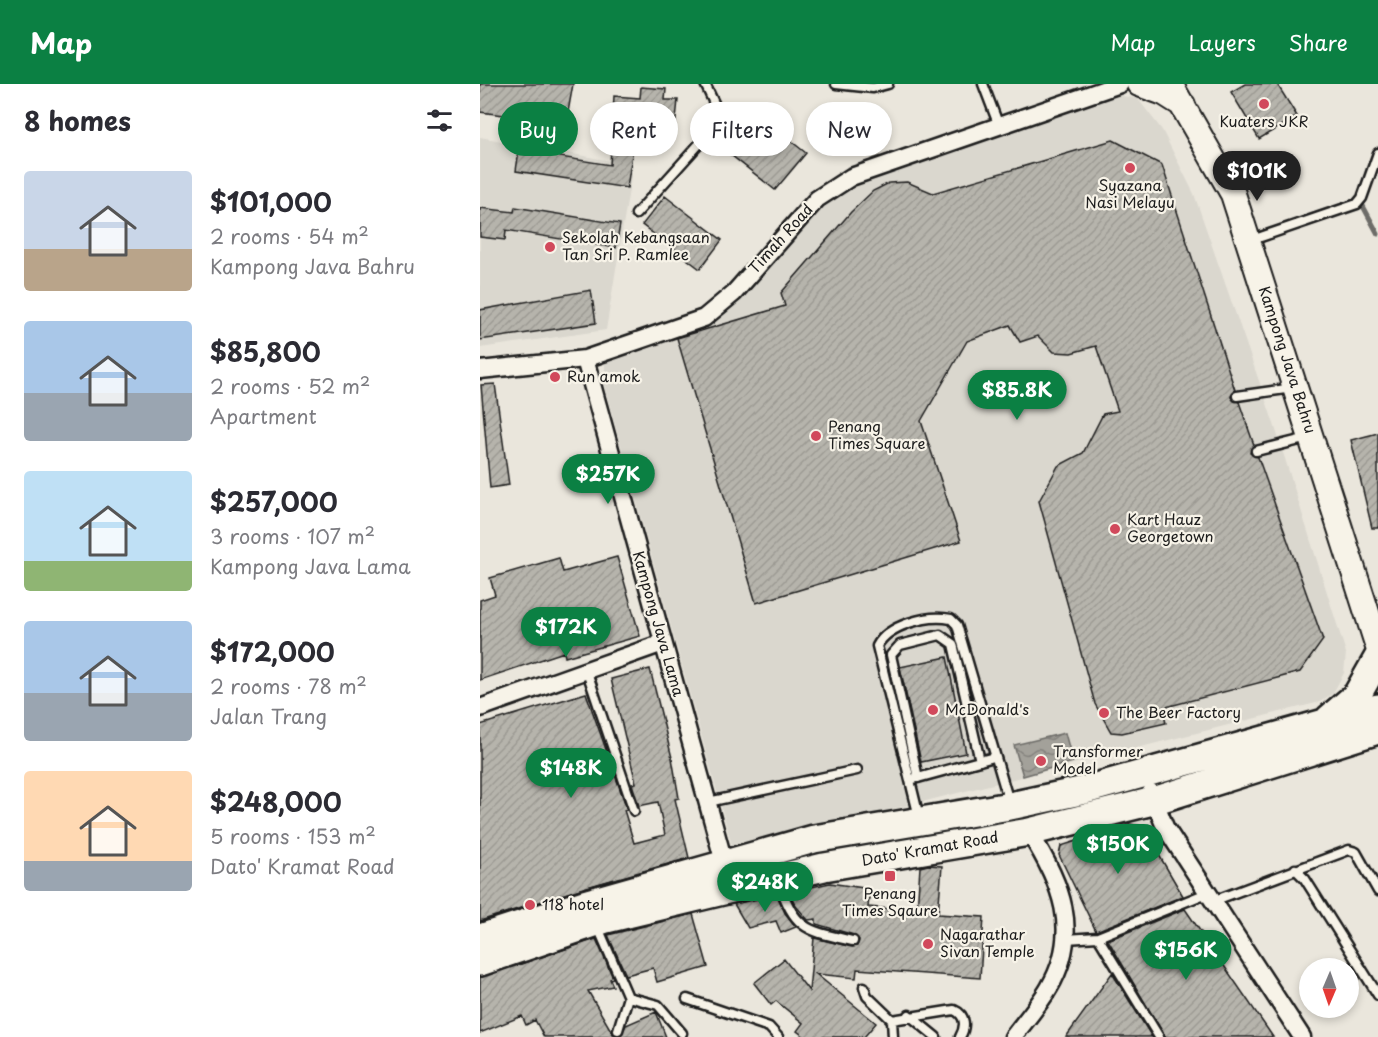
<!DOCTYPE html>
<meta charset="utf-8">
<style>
body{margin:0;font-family:"Playpen Sans",sans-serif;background:#f2f2f3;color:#2b2b33;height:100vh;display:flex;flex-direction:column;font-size:22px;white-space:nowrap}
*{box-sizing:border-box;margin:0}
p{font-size:20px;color:#7c7c81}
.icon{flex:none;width:33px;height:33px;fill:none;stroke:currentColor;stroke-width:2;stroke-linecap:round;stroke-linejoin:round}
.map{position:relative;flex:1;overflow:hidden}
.side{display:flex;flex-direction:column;background:#fff;width:480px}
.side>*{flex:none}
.guide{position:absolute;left:18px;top:18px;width:570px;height:54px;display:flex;gap:12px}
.needle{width:39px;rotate:182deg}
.tools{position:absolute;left:819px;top:874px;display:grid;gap:12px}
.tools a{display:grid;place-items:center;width:60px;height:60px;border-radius:50%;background:#fff;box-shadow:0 3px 9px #0003;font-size:30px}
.price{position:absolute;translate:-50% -51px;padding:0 14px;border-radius:21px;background:#0b8043;color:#fff;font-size:20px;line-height:39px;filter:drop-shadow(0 2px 3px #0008)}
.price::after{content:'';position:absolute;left:50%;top:36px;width:18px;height:14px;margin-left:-9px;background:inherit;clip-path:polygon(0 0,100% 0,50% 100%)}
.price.on{background:#222;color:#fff}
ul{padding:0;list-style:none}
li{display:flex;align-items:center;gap:18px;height:150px;padding:0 24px}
li span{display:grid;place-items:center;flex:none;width:168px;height:120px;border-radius:6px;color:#555}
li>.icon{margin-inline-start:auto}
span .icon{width:72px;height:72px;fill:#fffc;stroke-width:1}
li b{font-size:26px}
h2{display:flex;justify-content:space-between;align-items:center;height:72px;padding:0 24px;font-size:26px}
.chip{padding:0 21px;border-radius:27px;background:#fff;box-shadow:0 3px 9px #0003;font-size:21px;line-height:54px}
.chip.on{background:#0b8043;color:#fff}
header{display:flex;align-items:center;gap:36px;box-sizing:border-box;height:84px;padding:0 30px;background:#0b8043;color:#fff}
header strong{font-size:28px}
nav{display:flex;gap:33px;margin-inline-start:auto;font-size:21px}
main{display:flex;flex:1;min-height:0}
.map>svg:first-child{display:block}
</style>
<header>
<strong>Map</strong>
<nav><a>Map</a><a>Layers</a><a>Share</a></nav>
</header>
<main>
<section class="side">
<h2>8 homes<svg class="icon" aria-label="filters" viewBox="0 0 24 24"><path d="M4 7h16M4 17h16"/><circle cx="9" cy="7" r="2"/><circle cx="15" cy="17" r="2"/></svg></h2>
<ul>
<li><span style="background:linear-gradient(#c9d6e8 65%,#b9a48a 0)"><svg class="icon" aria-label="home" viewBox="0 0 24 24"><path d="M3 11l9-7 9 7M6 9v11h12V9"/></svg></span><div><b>$101,000</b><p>2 rooms · 54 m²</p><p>Kampong Java Bahru</p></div></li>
<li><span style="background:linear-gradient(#a9c7e8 60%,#9aa5b1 0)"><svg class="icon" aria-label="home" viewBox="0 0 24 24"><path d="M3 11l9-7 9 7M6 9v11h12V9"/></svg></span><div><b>$85,800</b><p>2 rooms · 52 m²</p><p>Apartment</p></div></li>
<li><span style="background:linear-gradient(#bfe0f5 75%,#8fb573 0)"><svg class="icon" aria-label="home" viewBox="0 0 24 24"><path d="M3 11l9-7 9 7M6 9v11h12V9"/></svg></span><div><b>$257,000</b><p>3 rooms · 107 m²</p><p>Kampong Java Lama</p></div></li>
<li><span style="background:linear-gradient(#a9c7e8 60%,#9aa5b1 0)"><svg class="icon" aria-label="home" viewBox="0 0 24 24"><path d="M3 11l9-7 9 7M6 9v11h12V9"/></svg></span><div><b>$172,000</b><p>2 rooms · 78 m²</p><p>Jalan Trang</p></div></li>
<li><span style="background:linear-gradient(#ffd9b3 75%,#9aa5b1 0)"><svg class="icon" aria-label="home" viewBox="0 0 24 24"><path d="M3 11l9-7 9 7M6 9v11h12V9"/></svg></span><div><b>$248,000</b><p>5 rooms · 153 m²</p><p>Dato' Kramat Road</p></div></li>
</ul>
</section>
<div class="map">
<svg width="898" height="953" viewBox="0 0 898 953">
<defs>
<pattern id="water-waves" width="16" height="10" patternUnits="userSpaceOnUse" patternTransform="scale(1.5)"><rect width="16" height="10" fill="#a3a19a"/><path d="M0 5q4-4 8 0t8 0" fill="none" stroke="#84827d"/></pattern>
<pattern id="building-hatch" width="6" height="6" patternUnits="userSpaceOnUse" patternTransform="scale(1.5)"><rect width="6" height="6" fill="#b6b4ac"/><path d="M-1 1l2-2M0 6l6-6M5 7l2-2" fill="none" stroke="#9c9a93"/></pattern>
</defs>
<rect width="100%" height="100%" fill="#eae6dc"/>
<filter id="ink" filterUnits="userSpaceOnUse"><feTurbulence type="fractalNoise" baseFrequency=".0167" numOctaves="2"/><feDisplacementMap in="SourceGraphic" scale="12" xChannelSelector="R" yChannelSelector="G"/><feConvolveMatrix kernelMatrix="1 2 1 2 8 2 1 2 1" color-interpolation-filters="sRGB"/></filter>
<g filter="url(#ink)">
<path fill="#dad7ce" d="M 633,10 L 658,15 L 682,46 L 714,110 L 794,340 L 866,569 L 864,589 L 853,609 L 840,618 L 414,725 L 252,762 L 125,305 L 125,280 L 129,273 L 245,226 L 330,128 L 390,92 Z
M 0,53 L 153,81 L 126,246 L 0,264 Z"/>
<path fill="url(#water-waves)" stroke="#6d6c68" stroke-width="1.5" d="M 585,649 L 593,678 L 543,692 L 534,661 Z"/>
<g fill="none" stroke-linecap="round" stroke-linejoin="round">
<path stroke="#6d6c68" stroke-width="5" d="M 883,122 L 898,150"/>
</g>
<path fill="url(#building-hatch)" stroke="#1c1c1c" stroke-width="1.5" d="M 0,0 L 93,0 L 80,73 L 130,81 L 134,12 L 160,14 L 161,3 L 186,5 L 185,16 L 198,16 L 195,45 L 181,44 L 179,66 L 153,64 L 147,104 L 36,87 L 42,45 L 30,43 L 32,32 L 0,28 Z
M 765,0 L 797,0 L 817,32 L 779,55 L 751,8 Z
M 261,17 L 326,69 L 295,106 L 232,56 Z
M 633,56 L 682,81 L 755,306 L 751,313 L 759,318 L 774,361 L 770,369 L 778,373 L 843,556 L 820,588 L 682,624 L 686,639 L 642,649 L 631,648 L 615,620 L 559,417 L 578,382 L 603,369 L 623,330 L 638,327 L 616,262 L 591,269 L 574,268 L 558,252 L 540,258 L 530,241 L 487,257 L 441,337 L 481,457 L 276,519 L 197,254 L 305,222 L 301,209 L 371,128 L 393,107 L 409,99 L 427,98 L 453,109 Z
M 185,112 L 242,156 L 220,185 L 162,141 Z
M 35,123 L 140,140 L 136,164 L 26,146 L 25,156 L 0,153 L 0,124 L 34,128 Z
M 111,206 L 116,239 L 0,256 L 0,226 Z
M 15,300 L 29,401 L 10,404 L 1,301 Z
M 898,349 L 898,444 L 892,444 L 871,356 Z
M 137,473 L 160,552 L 85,573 L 84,568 L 0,596 L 0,516 L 15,511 L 10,494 L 79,474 L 83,488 Z
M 467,573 L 486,669 L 441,678 L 420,583 Z
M 170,585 L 192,674 L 199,714 L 195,715 L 209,774 L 100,805 L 0,837 L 0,641 L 106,609 L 147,725 L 144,726 L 154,759 L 185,751 L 178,718 L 159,722 L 152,700 L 156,699 L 131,595 Z
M 649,740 L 662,742 L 703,812 L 616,847 L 579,771 L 581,762 Z
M 448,781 L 462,782 L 458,830 L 504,833 L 500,894 L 377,885 L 376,894 L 336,890 L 396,939 L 384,953 L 325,953 L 317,947 L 323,939 L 296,917 L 291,921 L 274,899 L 304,875 L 329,907 L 334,854 L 372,863 L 377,862 L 379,856 L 374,851 L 336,840 L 336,835 L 328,836 L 316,822 L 309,808 L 350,799 L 390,805 L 388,823 L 437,827 L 440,783 Z
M 297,811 L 305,829 L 316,843 L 301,849 L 296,837 L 268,844 L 254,820 Z
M 705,825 L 793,953 L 685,953 L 628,856 Z
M 213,830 L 228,883 L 177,898 L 173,884 L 146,891 L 128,851 Z
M 116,855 L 133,894 L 130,895 L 133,902 L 108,907 L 133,950 L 140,952 L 146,941 L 176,928 L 186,953 L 64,953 L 55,936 L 46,941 L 42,932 L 0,949 L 0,893 Z
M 632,889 L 672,953 L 586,953 Z"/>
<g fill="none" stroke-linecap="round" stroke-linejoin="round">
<g stroke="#1c1c1c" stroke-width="13">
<path id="lane" d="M 356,0 L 393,4 L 408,0
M 503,0 L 519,42
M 156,130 L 230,48 L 234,19 L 225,0
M 769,157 L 877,120 L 882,114 L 898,69
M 757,312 L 813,304
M 776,367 L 828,354
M 106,585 L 154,727
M 438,694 L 411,571 L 420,561 L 460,551 L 473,560 L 500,677
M 434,695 L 514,673
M 228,718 L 377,686
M 439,733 L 397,562 C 408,541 448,530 471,535 L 477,541 L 529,718
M 815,785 L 825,795 L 898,911
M 298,797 C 316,846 324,846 373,857
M 733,817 L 869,766 L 876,768 L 898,807
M 117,841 L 148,913 L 178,921 L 202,949
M 618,853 L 679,953
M 586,855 L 618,853 L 727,809
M 384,903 L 387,912 L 412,936 L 413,953
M 207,915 L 289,943 L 298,953
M 429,931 L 456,953
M 412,936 L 474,926 C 486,931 486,943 480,953
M 138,946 L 148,913"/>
</g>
<g stroke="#1c1c1c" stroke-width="21">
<path id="street" d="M 105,275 L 247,789
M 0,286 L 105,275 L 224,234 L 254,209 L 337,115 L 371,93 L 640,0
M 0,624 L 183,559
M 671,708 L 685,743 L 822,953
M 533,953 C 545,937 559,921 569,904 C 602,848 581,798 549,748"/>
</g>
<g stroke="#1c1c1c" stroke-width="28">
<path id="secondary" d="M 659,0 L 684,9 L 703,21
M 690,0 L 753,110 L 898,563"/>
</g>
<g stroke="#1c1c1c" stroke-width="32">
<path id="primary" d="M 849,635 L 877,611 L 898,574
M 0,854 L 104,820 L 334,755 L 530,722 L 605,706 L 898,624
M 0,878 L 126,835 L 251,805 L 344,783 L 549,748 L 673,717 L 898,646"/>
</g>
<use href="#lane" stroke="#f7f3e8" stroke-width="8"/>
<use href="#street" stroke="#f7f3e8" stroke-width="16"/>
<use href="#secondary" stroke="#f7f3e8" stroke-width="24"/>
<use href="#primary" stroke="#f7f3e8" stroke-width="27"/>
</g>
</g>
<g fill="#d1495b" stroke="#f7f3e8" stroke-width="2">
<circle cx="784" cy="20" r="6"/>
<circle cx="650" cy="84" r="6"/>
<circle cx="70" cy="163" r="6"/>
<circle cx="75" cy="293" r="6"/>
<circle cx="336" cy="352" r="6"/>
<circle cx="635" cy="445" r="6"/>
<circle cx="453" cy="626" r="6"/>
<circle cx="624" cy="629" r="6"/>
<circle cx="561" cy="677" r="6"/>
<rect x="404" y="786" width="12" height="12" rx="3"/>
<circle cx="50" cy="821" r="6"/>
<circle cx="448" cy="860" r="6"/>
</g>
<g text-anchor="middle" stroke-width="4.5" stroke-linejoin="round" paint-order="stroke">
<g font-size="15" fill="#1c1c1c" stroke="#f7f3e8" text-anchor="start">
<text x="784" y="43" text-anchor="middle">Kuaters JKR</text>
<text x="650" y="107" text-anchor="middle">Syazana<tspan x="650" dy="17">Nasi Melayu</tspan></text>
<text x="82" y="159">Sekolah Kebangsaan<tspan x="82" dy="17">Tan Sri P. Ramlee</tspan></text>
<text x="87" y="298">Run amok</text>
<text x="348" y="348">Penang<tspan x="348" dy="17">Times Square</tspan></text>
<text x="647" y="441">Kart Hauz<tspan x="647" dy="17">Georgetown</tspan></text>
<text x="465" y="631">McDonald's</text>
<text x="636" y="634">The Beer Factory</text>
<text x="573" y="673">Transformer<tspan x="573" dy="17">Model</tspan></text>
<text x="410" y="815" text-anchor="middle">Penang<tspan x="410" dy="17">Times Sqaure</tspan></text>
<text x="62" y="826">118 hotel</text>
<text x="460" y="856">Nagarathar<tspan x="460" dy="17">Sivan Temple</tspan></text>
</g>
<g font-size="15" fill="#1c1c1c" stroke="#f7f3e8">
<text transform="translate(301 155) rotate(-48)" y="5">Timah Road</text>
<text transform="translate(807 276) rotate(72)" y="5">Kampong Java Bahru</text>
<text transform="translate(178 540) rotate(74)" y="5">Kampong Java Lama</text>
<text transform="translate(450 765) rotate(-10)" y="5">Dato' Kramat Road</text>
</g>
</g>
</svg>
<div class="tools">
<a><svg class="needle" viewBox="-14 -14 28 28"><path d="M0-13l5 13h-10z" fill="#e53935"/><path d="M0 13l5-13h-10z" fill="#7c7c81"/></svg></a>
</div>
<b class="price on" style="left:777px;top:118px">$101K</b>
<b class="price" style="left:537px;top:337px">$85.8K</b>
<b class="price" style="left:128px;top:421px">$257K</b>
<b class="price" style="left:86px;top:574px">$172K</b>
<b class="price" style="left:91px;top:715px">$148K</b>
<b class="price" style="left:638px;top:791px">$150K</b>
<b class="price" style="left:285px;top:829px">$248K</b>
<b class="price" style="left:706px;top:897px">$156K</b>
<div class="guide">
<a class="chip on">Buy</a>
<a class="chip">Rent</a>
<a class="chip">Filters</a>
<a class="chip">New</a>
</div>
</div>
</main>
